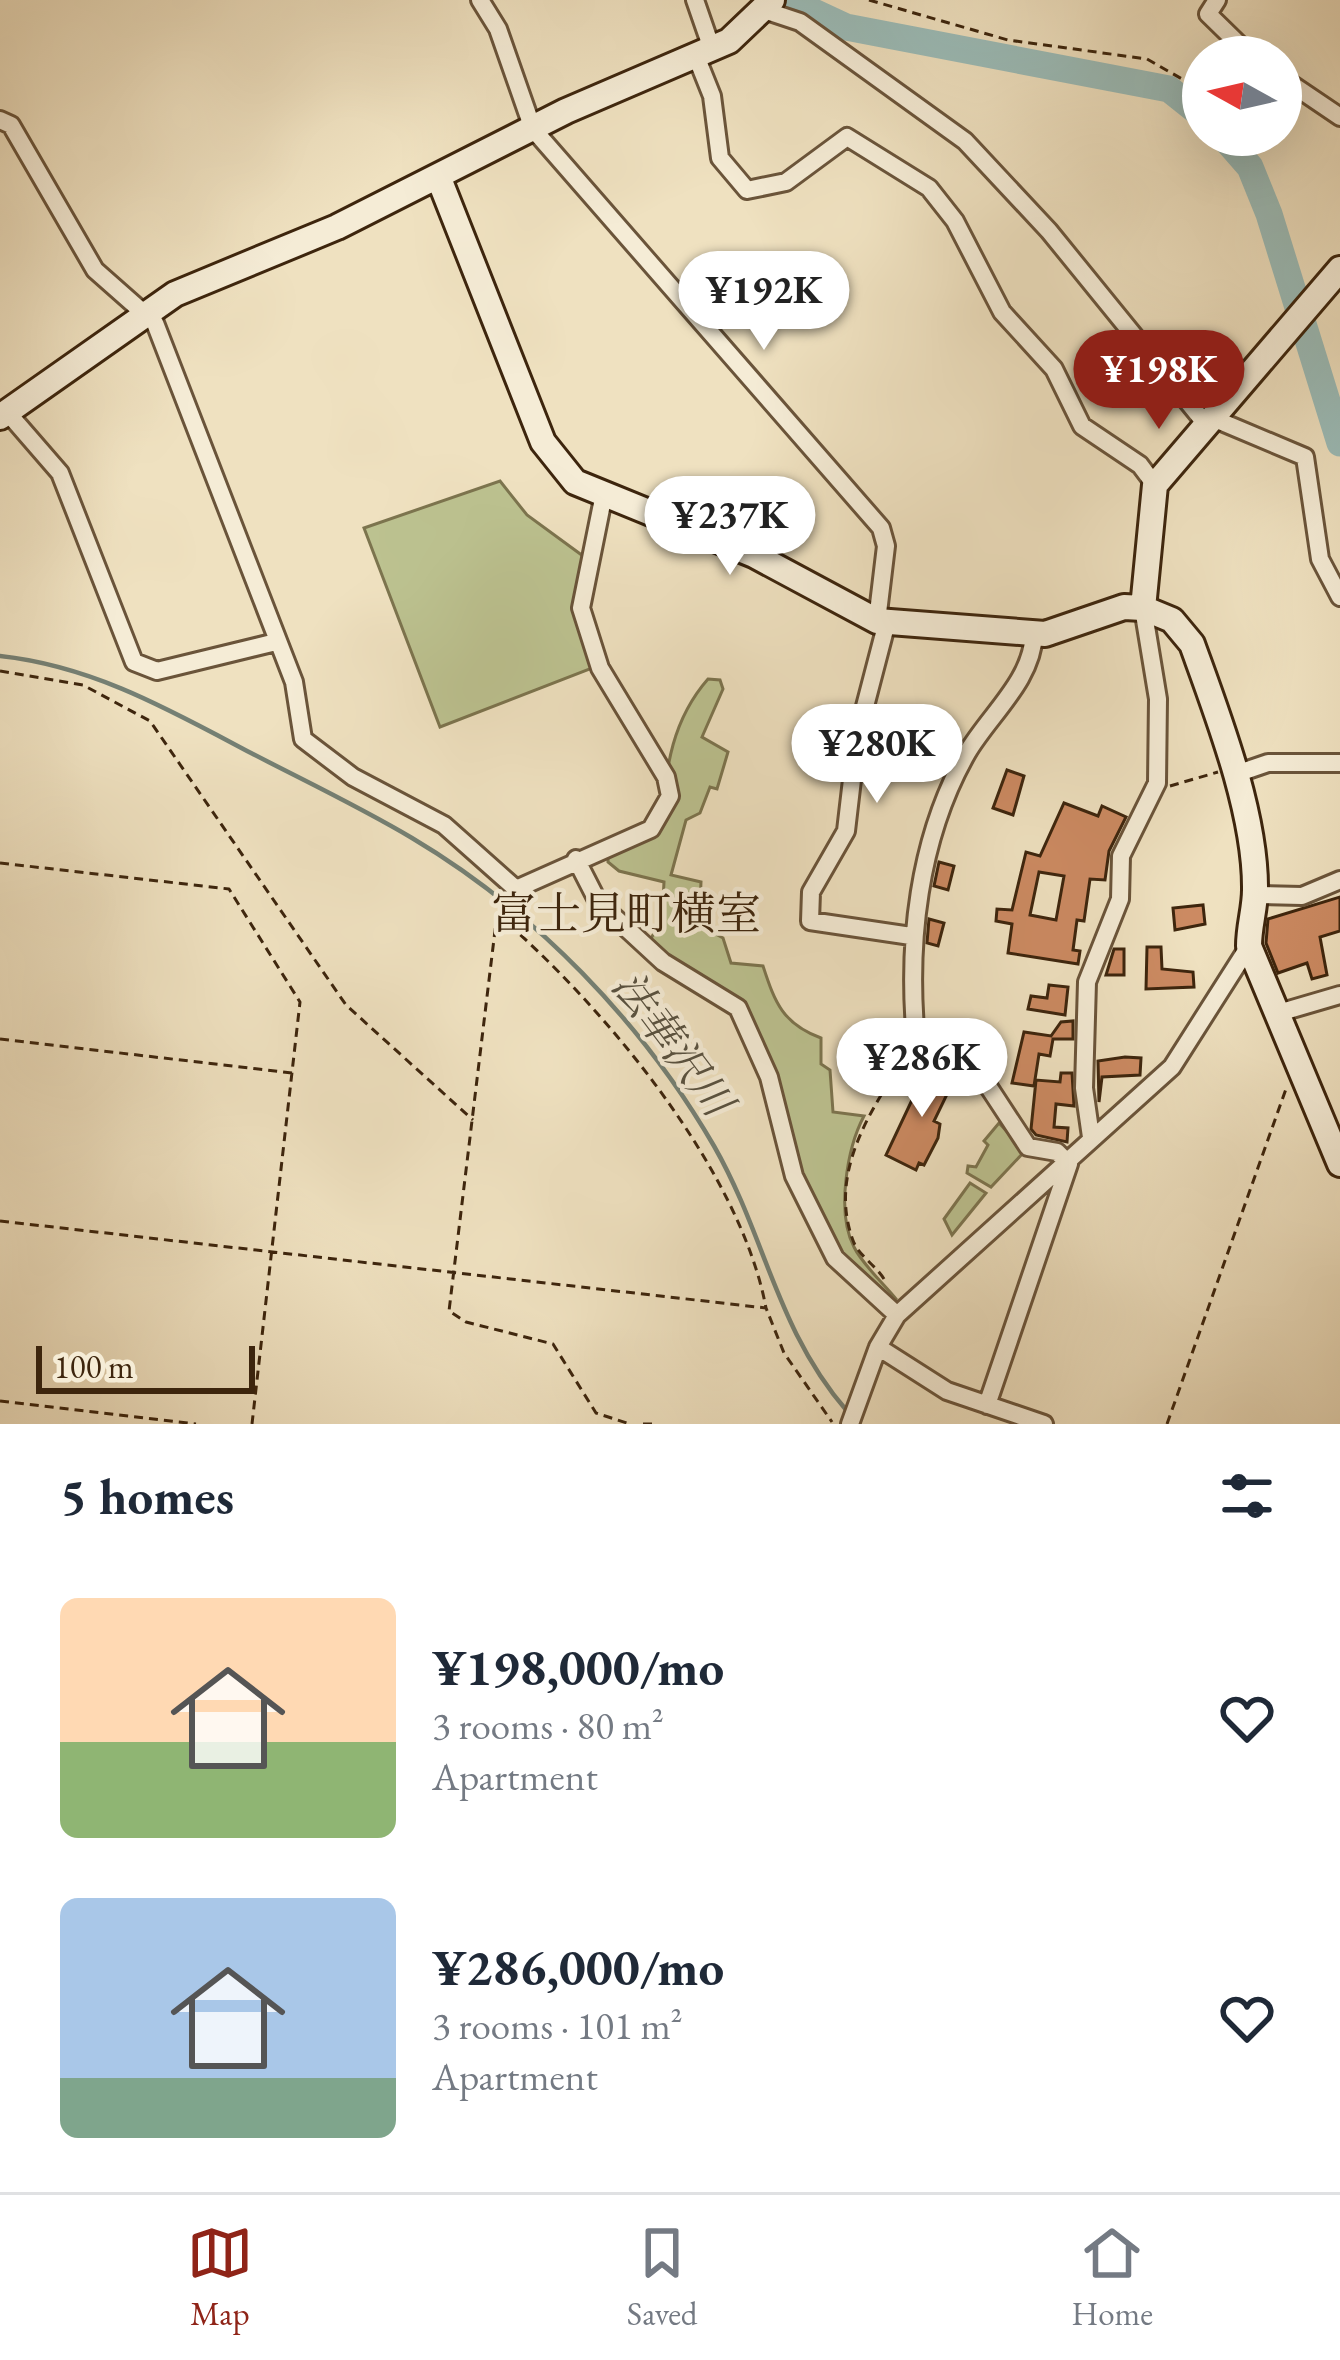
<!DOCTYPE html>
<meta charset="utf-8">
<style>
body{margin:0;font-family:"EB Garamond","Noto Serif JP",serif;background:#f2f2f3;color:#1f2937;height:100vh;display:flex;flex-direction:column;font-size:45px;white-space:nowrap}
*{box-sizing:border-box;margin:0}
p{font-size:39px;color:#747a83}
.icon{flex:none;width:66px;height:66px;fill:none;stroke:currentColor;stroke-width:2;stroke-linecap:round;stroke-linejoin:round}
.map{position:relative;height:1424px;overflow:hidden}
.panel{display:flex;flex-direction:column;background:#fff;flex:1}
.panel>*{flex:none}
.needle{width:78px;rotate:278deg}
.controls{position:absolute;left:1182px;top:36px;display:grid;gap:24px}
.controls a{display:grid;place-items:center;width:120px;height:120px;border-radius:50%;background:#fff;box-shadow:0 12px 48px #0002;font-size:60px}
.scale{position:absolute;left:36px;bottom:30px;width:219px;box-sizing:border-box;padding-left:12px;border:6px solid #3d250d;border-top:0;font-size:33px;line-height:42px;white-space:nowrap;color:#3d250d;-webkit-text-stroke:9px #f5ecd6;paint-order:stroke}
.price{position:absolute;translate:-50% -102px;padding:0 27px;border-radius:42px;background:#fff;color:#222;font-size:39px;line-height:78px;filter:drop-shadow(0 3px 6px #0008)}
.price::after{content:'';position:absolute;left:50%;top:72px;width:36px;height:27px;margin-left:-18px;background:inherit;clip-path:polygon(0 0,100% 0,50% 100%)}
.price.selected{background:#8f2418;color:#fff}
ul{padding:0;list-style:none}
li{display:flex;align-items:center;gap:36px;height:300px;padding:0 60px}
li span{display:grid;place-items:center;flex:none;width:336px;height:240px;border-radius:18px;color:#555}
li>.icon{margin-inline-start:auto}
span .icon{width:144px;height:144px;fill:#fffc;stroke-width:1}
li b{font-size:51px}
h2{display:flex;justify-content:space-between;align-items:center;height:144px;padding:0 60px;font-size:51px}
.tab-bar{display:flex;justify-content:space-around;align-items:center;height:168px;border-top:3px solid #e0e1e3;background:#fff;font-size:33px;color:#747a83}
.tab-bar a{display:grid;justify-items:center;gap:6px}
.tab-bar .selected{color:#8f2418}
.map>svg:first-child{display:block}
</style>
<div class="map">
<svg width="1340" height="1424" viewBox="0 0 1340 1424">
<rect width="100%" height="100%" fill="#efe1c0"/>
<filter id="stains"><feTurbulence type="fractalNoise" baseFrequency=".00167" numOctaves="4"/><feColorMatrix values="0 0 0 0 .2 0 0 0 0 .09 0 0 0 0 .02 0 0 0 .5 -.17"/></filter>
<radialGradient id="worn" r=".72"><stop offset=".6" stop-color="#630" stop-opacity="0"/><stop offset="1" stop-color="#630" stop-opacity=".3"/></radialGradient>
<path fill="#bcc290" stroke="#7c744e" stroke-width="3" d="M 500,481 L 527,515 L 583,556 L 574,608 L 595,667 L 440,727 L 364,528 Z
M 708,679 L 720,680 L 723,689 L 702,737 L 728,752 L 717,789 L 710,787 L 700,813 L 686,820 L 671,875 L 701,882 L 699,925 L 723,938 L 731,963 L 763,966 C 775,1003 783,1024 821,1038 L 821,1064 L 830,1070 L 833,1112 L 864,1116 C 847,1148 836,1213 854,1247 C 862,1264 884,1284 896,1299 L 890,1305 L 837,1256 L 797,1174 L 741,1005 L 684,972 L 649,942 L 662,919 L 664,882 L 619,871 L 608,862 L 608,850 L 663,819 C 665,767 673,719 708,679 Z
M 999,1123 L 1025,1151 L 991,1187 L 967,1173 L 968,1166 L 976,1167 L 988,1145 L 984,1141 Z
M 970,1183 L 986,1193 L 952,1235 L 944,1219 Z"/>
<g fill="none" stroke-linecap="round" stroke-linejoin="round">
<path stroke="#758074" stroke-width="4.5" d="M 0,656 C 93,666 170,710 251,753 C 305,781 360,807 412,838 C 535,911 642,1022 714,1146 C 766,1237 776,1329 847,1411"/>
<path stroke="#9bbcb8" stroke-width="27" d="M 788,0 L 846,27 L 1169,89 L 1203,116
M 1222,135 L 1250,167 L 1269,214 L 1340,443"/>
</g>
<path fill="#cc8a62" stroke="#3d250d" stroke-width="3" fill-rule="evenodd" d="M 1007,770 L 1024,776 L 1013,815 L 993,808 Z
M 1064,803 L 1098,816 L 1102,806 L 1126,817 L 1109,851 L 1105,880 L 1090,879 L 1084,921 L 1077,920 L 1073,950 L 1080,951 L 1078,964 L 1008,953 L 1012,924 L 996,921 L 997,909 L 1012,910 L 1026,852 L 1040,856 ZM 1039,872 L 1064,876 L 1056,920 L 1030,915 Z
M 939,862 L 954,866 L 948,890 L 934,886 Z
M 1340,897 L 1340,931 L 1320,937 L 1327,975 L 1312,979 L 1307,963 L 1278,973 L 1266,943 L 1268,919 Z
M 1203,905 L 1205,924 L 1175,930 L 1173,908 Z
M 929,919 L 944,923 L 938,946 L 927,943 Z
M 1147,947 L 1161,947 L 1162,969 L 1193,972 L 1194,987 L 1146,989 Z
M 1114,949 L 1124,949 L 1124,975 L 1106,975 Z
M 1049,985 L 1068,987 L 1065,1015 L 1028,1009 L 1031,996 L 1047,998 Z
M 1073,1021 L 1073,1039 L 1053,1039 L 1050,1056 L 1039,1054 L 1034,1086 L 1012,1083 L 1024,1032 L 1051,1036 L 1061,1022 Z
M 986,1038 L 1001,1047 L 987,1069 L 972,1060 Z
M 1125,1057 L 1141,1058 L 1140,1075 L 1102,1077 L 1099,1102 L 1098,1061 Z
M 929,1064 L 960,1083 L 956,1091 L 950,1088 L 934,1121 L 940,1124 L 938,1138 L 924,1165 L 919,1163 L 916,1170 L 886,1155 Z
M 1061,1073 L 1072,1073 L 1074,1106 L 1056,1104 L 1054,1127 L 1068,1128 L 1067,1142 L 1036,1135 L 1031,1129 L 1036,1080 L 1060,1082 Z"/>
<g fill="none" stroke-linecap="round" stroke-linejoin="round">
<g stroke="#6a543a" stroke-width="22">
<path id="street" d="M 480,0 L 498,29 L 533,129 L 881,528 L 886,546 L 877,621
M 695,0 L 712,49
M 1217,0 L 1208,14 L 1252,57
M 764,10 L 800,22 L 965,141 L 1049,231 L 1205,423
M 696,56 L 712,96 L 720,158 L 747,190 L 786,182 L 847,137 L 929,188 L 955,221 L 1002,312 L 1054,369 L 1082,426 L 1140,465 L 1155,485
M 1281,77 L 1340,117
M 0,120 L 11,125 L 95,270 L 155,323 L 294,682 L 303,739 L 353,777 L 444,825 L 516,889 L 651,829 L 670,796 L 666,777 L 600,668 L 581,608 L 604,494
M 8,413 L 60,473 L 134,662 L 157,671 L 276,642
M 1210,417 L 1305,457 L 1320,559 L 1340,597
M 887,622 L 857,737 L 846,831 L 811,892 L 810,921 L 911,936
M 1233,775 L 1268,763 L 1340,763
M 576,859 L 598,902 L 663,962 L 738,1008 L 769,1077 L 794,1176 L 835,1258 L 897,1315
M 1255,895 L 1302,896 L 1340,880
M 1275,1014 L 1340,995
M 1091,1137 L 1084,1088 L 1087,982 L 1120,899 L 1121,856 L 1157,783 L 1158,699 L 1143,608
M 878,1347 L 947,1391 L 1044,1424
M 987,1405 L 1069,1164 L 1057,1152 L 1028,1147 L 988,1086 L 916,1040 C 907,944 918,839 967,753 C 990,714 1032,681 1034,634
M 850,1424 L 878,1347 L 897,1315 L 1172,1067 L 1249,946"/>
</g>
<g stroke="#3d250d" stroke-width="30">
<path id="secondary" d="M 438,176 L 543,442 L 575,482 L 754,555 L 877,621 L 1045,634 L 1124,607 L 1143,608 L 1172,620 L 1192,644 C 1218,716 1256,814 1255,890 C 1255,909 1249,926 1249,946 L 1340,1164
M 0,417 L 175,294 L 337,227 L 566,111 L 729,41 L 772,0
M 1143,608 L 1155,485 L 1340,269"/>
</g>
<path stroke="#3d250d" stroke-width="3" stroke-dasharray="9 6" stroke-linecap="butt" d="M 869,0 L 1008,40 L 1147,59 L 1203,91
M 0,671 L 83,685 L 150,721 L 346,1005 L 473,1120
M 1170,786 L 1218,772
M 0,863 L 229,889 L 300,1002 L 252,1424
M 506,901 L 497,914 L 449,1311 L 466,1322 L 553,1344 L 596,1413 L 630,1424
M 498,915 C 603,1005 740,1169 766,1308
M 0,1039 L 292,1073
M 0,1221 L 766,1308 L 784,1353 L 832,1422
M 884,1279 C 876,1266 860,1256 854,1243 C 826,1173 873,1106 909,1052
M 0,1401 L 196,1424
M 643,1424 L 658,1424
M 1167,1424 L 1287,1086"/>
<use href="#street" stroke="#f5ecd6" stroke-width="16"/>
<use href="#secondary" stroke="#f5ecd6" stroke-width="24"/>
</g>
<g text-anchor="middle" stroke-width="9" stroke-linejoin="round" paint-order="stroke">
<g font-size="42" font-style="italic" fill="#595240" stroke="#f5ecd6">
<text transform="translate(673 1043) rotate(53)" y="15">法華沢川</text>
</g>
<g font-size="45" fill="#3d250d" stroke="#f5ecd6">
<text x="626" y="929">富士見町横室</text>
</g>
</g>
<rect width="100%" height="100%" filter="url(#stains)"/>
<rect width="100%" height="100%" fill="url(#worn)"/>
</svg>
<div class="controls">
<a><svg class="needle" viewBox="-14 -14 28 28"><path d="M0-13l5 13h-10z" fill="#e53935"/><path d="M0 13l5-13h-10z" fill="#747a83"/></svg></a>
</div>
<div class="scale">100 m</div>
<b class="price" style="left:764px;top:353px">¥192K</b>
<b class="price selected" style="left:1159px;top:432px">¥198K</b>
<b class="price" style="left:730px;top:578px">¥237K</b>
<b class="price" style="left:877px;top:806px">¥280K</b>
<b class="price" style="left:922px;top:1120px">¥286K</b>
</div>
<section class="panel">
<h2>5 homes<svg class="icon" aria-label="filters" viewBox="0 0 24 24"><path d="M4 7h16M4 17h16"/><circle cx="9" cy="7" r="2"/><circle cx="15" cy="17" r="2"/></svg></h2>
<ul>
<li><span style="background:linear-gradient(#ffd9b3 60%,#8fb573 0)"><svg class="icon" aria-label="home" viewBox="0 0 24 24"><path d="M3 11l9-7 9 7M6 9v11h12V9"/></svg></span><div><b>¥198,000/mo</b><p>3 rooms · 80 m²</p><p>Apartment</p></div><svg class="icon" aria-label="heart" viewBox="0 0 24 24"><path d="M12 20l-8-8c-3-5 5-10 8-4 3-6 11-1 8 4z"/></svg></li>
<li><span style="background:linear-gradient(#a9c7e8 75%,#7fa58c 0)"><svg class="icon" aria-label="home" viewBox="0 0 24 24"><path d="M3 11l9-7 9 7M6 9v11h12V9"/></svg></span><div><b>¥286,000/mo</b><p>3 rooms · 101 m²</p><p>Apartment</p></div><svg class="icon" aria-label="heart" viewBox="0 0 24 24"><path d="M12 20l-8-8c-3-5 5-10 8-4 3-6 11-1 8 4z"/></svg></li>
</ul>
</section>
<nav class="tab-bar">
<a class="selected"><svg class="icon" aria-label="map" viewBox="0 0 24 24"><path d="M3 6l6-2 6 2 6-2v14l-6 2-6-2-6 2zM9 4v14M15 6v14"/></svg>Map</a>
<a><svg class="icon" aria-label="saved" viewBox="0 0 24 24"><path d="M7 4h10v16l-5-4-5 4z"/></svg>Saved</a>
<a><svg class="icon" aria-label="home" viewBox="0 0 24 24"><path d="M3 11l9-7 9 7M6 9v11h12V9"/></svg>Home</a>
</nav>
